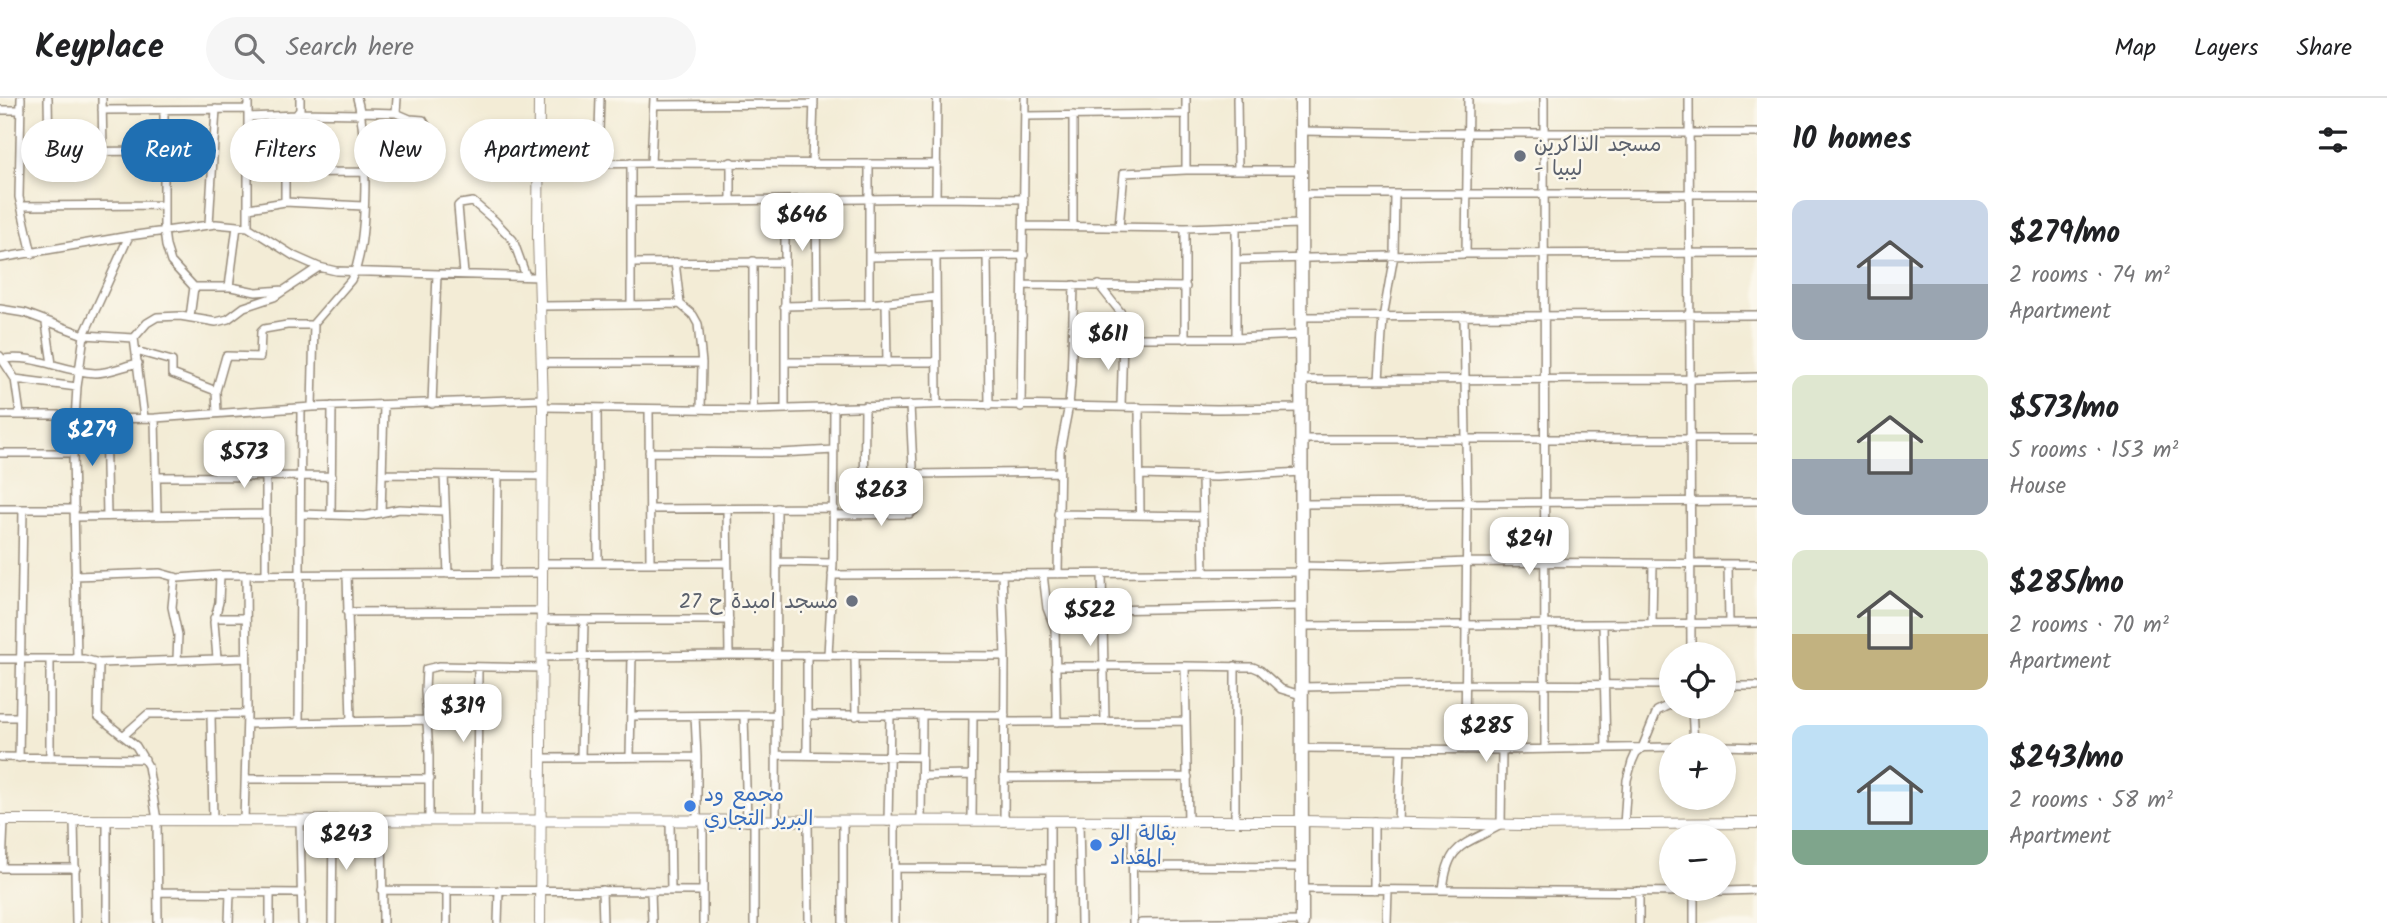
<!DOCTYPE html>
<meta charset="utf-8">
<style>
body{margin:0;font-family:Kalam,"Playpen Sans Arabic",sans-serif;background:#f6f6f6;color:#202124;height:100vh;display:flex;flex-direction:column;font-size:26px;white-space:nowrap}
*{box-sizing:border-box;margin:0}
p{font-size:23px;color:#757577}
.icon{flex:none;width:38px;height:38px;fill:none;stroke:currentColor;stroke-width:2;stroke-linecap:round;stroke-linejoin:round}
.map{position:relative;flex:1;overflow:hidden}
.drawer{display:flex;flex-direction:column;background:#fff;width:630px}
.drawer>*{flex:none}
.hud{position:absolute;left:21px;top:21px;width:665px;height:63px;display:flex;gap:14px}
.fabs{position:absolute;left:1659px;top:544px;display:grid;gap:14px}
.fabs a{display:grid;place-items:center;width:77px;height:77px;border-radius:50%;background:#fff;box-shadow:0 4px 10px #0003;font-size:35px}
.price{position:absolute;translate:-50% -60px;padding:0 16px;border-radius:14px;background:#fff;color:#222;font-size:23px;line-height:46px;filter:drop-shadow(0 2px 4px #0008)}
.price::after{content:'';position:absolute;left:50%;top:42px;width:21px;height:16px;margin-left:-10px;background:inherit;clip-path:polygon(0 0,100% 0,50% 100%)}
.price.current{background:#1f6fb2;color:#fff}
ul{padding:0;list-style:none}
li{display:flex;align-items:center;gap:21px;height:175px;padding:0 35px}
li span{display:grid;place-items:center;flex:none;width:196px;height:140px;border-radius:14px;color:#555}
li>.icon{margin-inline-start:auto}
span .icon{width:84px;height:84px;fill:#fffc;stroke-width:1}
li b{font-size:30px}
h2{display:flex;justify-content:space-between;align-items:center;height:84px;padding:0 35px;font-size:30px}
.chip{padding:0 24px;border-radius:32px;background:#fff;box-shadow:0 4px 10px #0003;font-size:24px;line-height:63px}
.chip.current{background:#1f6fb2;color:#fff}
header{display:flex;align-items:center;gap:42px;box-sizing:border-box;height:98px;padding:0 35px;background:#fff;border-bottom:2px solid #e0e0e0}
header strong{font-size:33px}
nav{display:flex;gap:38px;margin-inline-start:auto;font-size:24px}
.search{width:490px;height:63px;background:#f6f6f6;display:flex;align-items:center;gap:18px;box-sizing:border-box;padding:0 24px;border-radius:38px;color:#757577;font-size:26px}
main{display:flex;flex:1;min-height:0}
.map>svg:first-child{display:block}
</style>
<header>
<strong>Keyplace</strong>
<div class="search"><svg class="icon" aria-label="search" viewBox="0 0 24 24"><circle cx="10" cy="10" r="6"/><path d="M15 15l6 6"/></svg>Search here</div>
<nav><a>Map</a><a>Layers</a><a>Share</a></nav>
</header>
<main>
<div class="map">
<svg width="1757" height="825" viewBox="0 0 1757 825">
<rect width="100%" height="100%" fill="#fbf7ec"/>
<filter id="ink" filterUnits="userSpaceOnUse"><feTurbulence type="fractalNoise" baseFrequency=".0143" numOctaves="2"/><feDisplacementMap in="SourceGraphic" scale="14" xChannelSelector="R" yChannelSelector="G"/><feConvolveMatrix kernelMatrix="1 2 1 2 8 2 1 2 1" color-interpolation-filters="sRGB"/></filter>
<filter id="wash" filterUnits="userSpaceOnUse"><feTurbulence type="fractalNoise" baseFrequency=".00686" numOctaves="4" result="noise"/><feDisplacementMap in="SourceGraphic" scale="28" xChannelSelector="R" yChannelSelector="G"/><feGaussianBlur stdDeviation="1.57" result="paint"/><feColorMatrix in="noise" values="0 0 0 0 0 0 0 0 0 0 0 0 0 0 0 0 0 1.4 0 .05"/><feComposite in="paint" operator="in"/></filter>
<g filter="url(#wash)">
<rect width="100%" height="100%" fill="#f3ecd6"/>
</g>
<g filter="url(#ink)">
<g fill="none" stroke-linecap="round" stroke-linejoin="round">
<g stroke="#978b7a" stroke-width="10">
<path id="street" d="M 21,0 L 19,99 L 32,156
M 48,0 L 49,53
M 102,0 L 103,54
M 248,0 L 248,129
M 1237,0 L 1238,71
M 1544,0 L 1545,651
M 1689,0 L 1691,556
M 654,7 L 814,6
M 0,12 L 21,12
M 102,12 L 248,11
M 164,12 L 164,133 L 166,148 L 171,164 L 194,189 L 190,219
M 361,14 L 396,15 L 410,21 L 423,22 L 427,29 L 430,51 L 425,55 L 401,52 L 365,54
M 299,15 L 361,16
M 396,15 L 397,0
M 1073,17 L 1073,129
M 1025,18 L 1186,16
M 248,19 L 296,17 L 300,12 L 300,0
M 1301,33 L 1423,35 L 1757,35
M 20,54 L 165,53
M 651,65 L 654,0
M 598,66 L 600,0
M 812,66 L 814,0
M 869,66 L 869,206
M 537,67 L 651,65 L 937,66
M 1186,72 L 1301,72
M 285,74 L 285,104 L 363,108
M 249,75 L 365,74
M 1301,96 L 1757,96
M 936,100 L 937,0
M 731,102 L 731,64
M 816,102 L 817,208
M 631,104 L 936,100 L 1024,101
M 21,108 L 164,107
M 249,110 L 285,104
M 209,126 L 216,11
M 1024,128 L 1185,130 L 1300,126
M 1236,128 L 1236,240
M 1119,129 L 1124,75 L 1186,72 L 1186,0
M 1185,130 L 1185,241
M 1466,156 L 1468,0
M 987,158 L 989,308
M 869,159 L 936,158
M 0,160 L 129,138 L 216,126 L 248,129 L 294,158 L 319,169 L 336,173 L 540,179
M 1236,162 L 1466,156 L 1757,155
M 753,163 L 753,312
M 675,164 L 680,206
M 631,165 L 785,164
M 464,176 L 458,108 L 460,106 L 473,104 L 494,122 L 513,142 L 526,178
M 1024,187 L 1186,189
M 1099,187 L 1122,216 L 1123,240 L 1236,240 L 1301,237
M 194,189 L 231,189 L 256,194 L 284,192
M 229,189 L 237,128
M 886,204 L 887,265
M 631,207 L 680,206 L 693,217 L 698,226 L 702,265 L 701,311
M 541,208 L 631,207 L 631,65
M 784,208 L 869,206 L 936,199
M 0,211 L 25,215 L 84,237 L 134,240 L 144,320
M 1464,218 L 1467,403 L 1465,652
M 1301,219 L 1757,217
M 46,225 L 52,266
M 134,240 L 147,225 L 157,219 L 180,218 L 216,224 L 228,221 L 244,209 L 274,199 L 319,169
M 136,253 L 172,263 L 172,276 L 216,293
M 0,258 L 15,281 L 20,316
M 3,261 C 36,256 62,274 95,275 C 109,275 124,268 138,265
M 785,264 L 936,264
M 542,265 L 702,265
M 15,281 L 77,289
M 1301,282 L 1691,281 L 1757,279
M 1379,282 L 1383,220 L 1394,157 L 1395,97
M 432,306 L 437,176
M 937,306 L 936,158 L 1024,157
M 1121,308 L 1123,240
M 312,309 L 314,225 L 351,182 C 369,151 368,36 357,0
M 543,309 L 753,312 L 957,306 L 1217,311 L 1302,310
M 1021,309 L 1025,0
M 1139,309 L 1140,416
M 597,310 L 598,465
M 785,310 L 785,102
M 649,311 L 650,464
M 217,315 L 216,293 L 226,258 L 260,259 L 261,234 L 264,231 L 287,227 L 314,227
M 0,317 L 74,317 L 105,321 L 155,320 L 312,309 L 543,301
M 155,320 L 157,417
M 105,321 L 107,418
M 1302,341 L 1757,341
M 649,354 L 780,355 L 834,352
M 0,355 L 73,355
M 382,376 L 543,378
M 914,376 L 1059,374
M 444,377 L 448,476
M 1140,377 L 1216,379 L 1302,374
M 156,379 L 332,378
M 1202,379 L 1204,475
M 1302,406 L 1757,403
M 0,411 L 75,411
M 650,411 L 834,410
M 727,411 L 729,557
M 381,415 L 384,307
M 301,416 L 365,418 L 399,411 L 444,413
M 1058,416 L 1202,418
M 331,417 L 332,308
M 833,417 L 909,416 L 915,412 L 910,307
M 864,417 L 865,308
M 75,419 L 266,416
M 778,464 L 833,465
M 543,465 L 727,465
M 1728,466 L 1729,525
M 1302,468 L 1357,469 L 1466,464 L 1757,466
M 497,475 L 498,378
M 1002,476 L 1005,558 L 1004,724
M 1043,476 L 1047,510 L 1055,531 L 1057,624
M 1058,476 L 1060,353 L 1069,307 L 1071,284 L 1074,187
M 1102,476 L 1105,623
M 266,477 L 266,377
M 347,477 L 351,623
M 832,477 L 1302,474
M 75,478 L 160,475 L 178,480 L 220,477 L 543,475
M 175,479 L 172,509 L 178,537 L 177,561
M 1103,512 L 1302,508
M 347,514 L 543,513
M 214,520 L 246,520
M 543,522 L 729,522
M 1652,525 L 1653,466
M 1603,527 L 1606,650
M 1301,528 L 1757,525
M 807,557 L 807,656
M 828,557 L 833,465 L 834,309
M 855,557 L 856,618
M 543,559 L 729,557 L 1005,558
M 217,560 L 214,524 L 219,504 L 220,477
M 0,561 L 84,561 L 99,565 L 98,618 L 136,648 L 148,668 L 157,722 L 158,825
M 50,561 L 50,660
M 77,561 L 73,355 L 77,289 L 84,237 L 129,138
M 99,565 L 246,560
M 1055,568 L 1185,568 L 1188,724
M 1185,568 L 1253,569 L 1260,572 L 1281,591 L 1301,597
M 1724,588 L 1757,588
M 1301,589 L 1465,586 L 1671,587
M 1692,609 L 1694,648
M 211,617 L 213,723
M 807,617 L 1005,617
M 631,618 L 776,617
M 695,618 L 697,659
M 744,618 L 747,724
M 0,619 L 19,619
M 1005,624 L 1185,623
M 299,625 L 301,310
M 247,626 L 427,622
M 123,638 L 148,616 L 247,616
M 1724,648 L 1757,649
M 1301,650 L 1502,652 L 1671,649
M 776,657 L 922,659
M 630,658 L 632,558
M 0,659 L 145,661
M 581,659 L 584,522
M 19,660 L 23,411
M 543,660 L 697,659 L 697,723
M 922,678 L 972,677
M 1004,680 L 1188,679
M 246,681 L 430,681
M 74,722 L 76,825
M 107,722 L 107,825
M 244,723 L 247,616 L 246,478
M 300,723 L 302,825
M 382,723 L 383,825
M 429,723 L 429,656 L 425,592 L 426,571 L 439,568 L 543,570
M 477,723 L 478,569
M 703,723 L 703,825
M 895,723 L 895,825
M 921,723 L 922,618
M 972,723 L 973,617
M 1079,723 L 1081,825
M 1235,723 L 1235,568
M 1374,723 L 1374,792
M 670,724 L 671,793
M 776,724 L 777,410
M 808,724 L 809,825
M 888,724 L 890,618
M 1050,724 L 1050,825
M 1132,724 L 1133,825
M 1398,724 L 1401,651
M 1624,727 L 1627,682 L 1632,664 L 1636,655 L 1642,650 L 1657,613 L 1671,606
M 1694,738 L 1694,726
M 1133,768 L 1302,769
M 0,770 L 76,770
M 2,770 L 4,722
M 895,770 L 1050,771
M 1302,791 L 1694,794 L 1757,792
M 1694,791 L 1694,825
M 382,792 L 703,793
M 447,792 L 447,825
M 602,792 L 603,825
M 1443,792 C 1448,744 1464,748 1501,727 L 1502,652
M 651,793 L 652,825
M 1639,793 L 1639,825
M 158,794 L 302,795
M 229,825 L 230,794
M 270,825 L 270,795
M 332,825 L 333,723
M 498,825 L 499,792
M 754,825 L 754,724
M 843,825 L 843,724
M 1141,825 L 1302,823
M 1387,825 L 1388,792"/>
</g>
<g stroke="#978b7a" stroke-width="12">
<path id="secondary" d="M 539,0 L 538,138 L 543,309 L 540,825
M 0,722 L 1302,723 L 1522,727 L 1757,725"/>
</g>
<g stroke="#978b7a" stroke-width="15">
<path id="highway" d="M 1301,0 L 1302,825"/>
</g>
<use href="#street" stroke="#fff" stroke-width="7"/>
<use href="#secondary" stroke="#fff" stroke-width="10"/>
<use href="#highway" stroke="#fff" stroke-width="12"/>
</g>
</g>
<g fill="#6b7280" stroke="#fbf7ec" stroke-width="2.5">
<circle cx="1520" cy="58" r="7"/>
<circle cx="852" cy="503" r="7"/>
</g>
<g fill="#3f7fe0" stroke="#fbf7ec" stroke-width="2.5">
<circle cx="690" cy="708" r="7"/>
<circle cx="1096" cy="747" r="7"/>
</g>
<g text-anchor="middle" stroke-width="5" stroke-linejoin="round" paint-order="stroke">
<g font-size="21" fill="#5b616d" stroke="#fbf7ec" text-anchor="start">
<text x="1534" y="53">مسجد الذاكرين<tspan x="1534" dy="24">- ليبيا</tspan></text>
<text x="838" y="510" text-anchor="end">مسجد امبدة ح 27</text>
</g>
<g font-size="21" fill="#366cbe" stroke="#fbf7ec" text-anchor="start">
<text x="704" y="703">مجمع ود<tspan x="704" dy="24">البرير التجاري</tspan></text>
<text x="1110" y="742">بقالة الو<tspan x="1110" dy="24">المقداد</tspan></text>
</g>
</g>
</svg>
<div class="fabs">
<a><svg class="icon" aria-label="locate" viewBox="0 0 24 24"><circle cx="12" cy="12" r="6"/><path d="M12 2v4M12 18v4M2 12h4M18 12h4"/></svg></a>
<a>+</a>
<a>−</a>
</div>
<b class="price" style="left:802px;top:155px">$646</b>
<b class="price" style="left:1108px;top:274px">$611</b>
<b class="price current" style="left:92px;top:370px">$279</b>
<b class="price" style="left:244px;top:392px">$573</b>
<b class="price" style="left:881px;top:430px">$263</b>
<b class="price" style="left:1529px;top:479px">$241</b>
<b class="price" style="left:1090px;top:550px">$522</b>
<b class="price" style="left:463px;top:646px">$319</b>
<b class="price" style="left:1486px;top:666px">$285</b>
<b class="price" style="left:346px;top:774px">$243</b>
<div class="hud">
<a class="chip">Buy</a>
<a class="chip current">Rent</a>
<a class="chip">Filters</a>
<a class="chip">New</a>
<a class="chip">Apartment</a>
</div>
</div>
<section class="drawer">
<h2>10 homes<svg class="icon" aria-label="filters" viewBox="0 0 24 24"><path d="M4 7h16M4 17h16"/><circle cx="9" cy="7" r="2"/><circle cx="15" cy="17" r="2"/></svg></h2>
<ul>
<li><span style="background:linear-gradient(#c9d6e8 60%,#9aa5b1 0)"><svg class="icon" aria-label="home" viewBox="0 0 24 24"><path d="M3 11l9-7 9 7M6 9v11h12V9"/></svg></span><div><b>$279/mo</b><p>2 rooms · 74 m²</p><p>Apartment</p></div></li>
<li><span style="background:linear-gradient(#dfe7d0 60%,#9aa5b1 0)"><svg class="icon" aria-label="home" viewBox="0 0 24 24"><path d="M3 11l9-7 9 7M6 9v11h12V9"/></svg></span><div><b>$573/mo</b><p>5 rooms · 153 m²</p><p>House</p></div></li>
<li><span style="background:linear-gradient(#dfe7d0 60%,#c2b280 0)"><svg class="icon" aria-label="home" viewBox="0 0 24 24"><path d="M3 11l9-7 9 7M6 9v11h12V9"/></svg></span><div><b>$285/mo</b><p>2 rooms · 70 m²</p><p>Apartment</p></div></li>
<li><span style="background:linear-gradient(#bfe0f5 75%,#7fa58c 0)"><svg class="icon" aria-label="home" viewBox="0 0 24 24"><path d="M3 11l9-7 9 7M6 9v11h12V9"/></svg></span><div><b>$243/mo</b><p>2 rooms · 58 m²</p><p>Apartment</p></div></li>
</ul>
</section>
</main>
